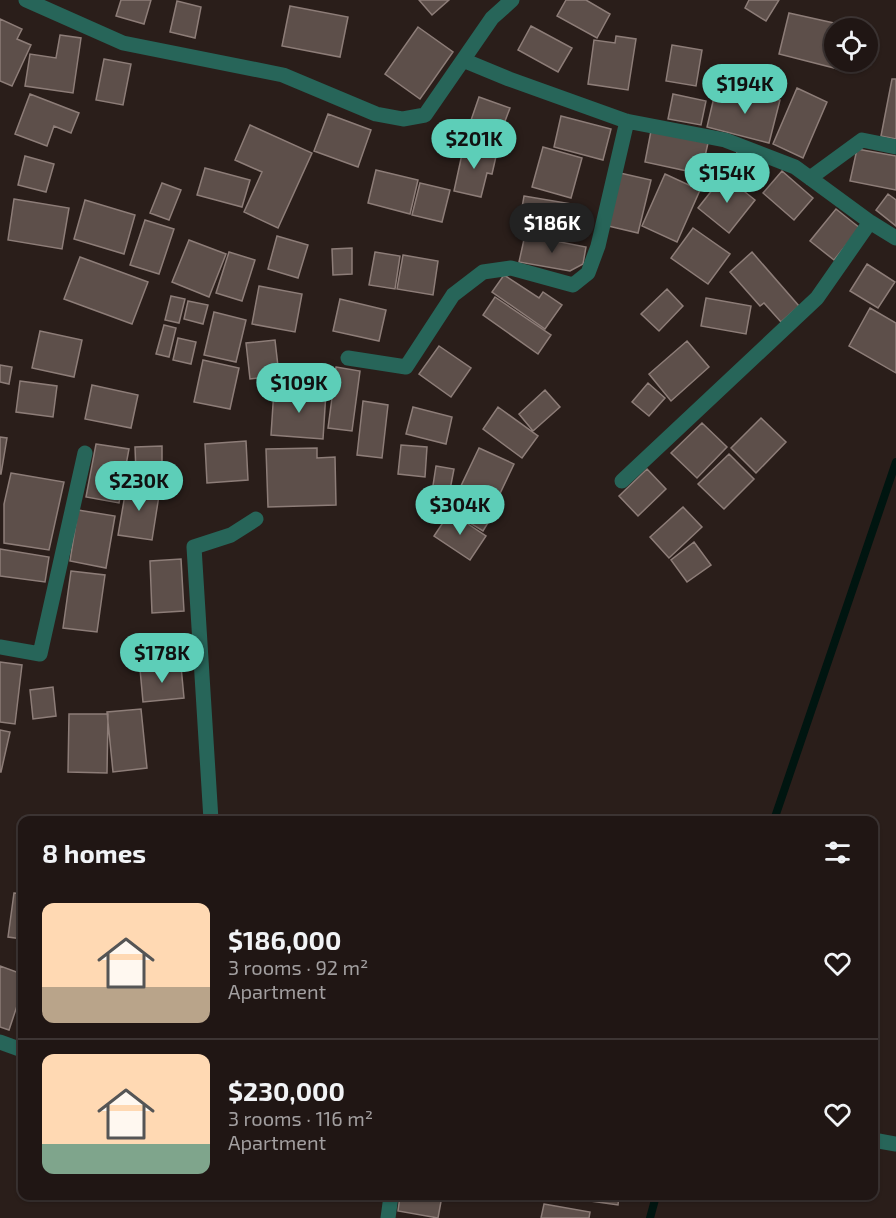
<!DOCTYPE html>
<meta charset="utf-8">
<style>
body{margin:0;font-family:"Exo 2",sans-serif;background:#2d2322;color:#f1f3f6;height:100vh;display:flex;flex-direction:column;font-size:22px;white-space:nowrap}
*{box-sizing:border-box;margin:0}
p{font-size:20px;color:#a29fa0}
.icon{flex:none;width:33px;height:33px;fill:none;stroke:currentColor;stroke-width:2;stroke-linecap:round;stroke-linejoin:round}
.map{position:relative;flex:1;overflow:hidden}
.side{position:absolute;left:18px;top:816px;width:860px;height:384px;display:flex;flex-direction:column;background:#201614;border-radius:12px;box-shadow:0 2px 4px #0004,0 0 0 2px #3d3534}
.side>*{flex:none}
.controls{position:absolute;left:824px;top:18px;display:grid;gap:12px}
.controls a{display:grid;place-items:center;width:54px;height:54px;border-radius:50%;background:#201614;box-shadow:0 2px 4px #0004,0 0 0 2px #3d3534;font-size:30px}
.price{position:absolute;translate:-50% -51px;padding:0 14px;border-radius:21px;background:#5dceb8;color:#111;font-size:20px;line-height:39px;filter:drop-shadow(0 2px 3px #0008)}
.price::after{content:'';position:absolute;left:50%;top:36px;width:18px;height:14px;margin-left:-9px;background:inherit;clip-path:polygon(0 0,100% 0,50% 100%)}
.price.on{background:#222;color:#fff}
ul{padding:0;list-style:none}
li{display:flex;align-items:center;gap:18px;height:150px;padding:0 24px}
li+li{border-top:2px solid #3d3534}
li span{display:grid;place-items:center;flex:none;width:168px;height:120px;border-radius:12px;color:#555}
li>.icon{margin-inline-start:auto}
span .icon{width:72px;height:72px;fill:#fffc;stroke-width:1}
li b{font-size:26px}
h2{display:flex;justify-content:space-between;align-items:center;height:72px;padding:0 24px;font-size:26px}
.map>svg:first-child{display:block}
</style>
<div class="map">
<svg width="896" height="1218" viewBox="0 0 896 1218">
<rect width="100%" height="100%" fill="#2a1e1a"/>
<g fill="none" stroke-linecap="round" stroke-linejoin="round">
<path stroke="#001510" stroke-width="8" d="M 774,820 L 896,462
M 650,1218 L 656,1196"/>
</g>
<path fill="#5d4f4a" stroke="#8d7d78" stroke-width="1.5" d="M 121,0 L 151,0 L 144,24 L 116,16 Z
M 419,0 L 449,0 L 432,15 Z
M 566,0 L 586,0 L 610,14 L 597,38 L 557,16 Z
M 749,0 L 779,0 L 766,21 L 745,8 Z
M 177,1 L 201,7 L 195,38 L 170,32 Z
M 290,6 L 348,17 L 340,57 L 282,46 Z
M 789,13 L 852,27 L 834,28 L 834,62 L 844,62 L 842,70 L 779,54 Z
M 0,19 L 22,29 L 17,39 L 31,45 L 12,86 L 0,81 Z
M 531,26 L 572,48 L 558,72 L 518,50 Z
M 418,27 L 453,52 L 420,99 L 385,74 Z
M 60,35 L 81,38 L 73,93 L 25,86 L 30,54 L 56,58 Z
M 616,36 L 636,39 L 628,90 L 588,84 L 594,40 L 615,43 Z
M 672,45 L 702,50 L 696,86 L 666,81 Z
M 104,59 L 131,64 L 123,105 L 96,100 Z
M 892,79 L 896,79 L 896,139 L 881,136 Z
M 735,88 L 780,100 L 769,143 L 707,127 L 715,93 L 733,98 Z
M 797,88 L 827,102 L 803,158 L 773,144 Z
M 30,94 L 79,113 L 71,133 L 54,126 L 47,146 L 15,134 Z
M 673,94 L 706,101 L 701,125 L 668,119 Z
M 479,97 L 510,108 L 499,137 L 469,126 Z
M 328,114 L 371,130 L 358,167 L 314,151 Z
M 561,116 L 611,129 L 603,160 L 554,147 Z
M 250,125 L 312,153 L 278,228 L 244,212 L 262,172 L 235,160 Z
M 651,131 L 708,143 L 701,174 L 645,162 Z
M 464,145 L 497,152 L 492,174 L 487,173 L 481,197 L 454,191 Z
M 543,147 L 582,158 L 571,198 L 532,187 Z
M 857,149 L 896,156 L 896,190 L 850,181 Z
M 739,150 L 762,168 L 746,189 L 723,171 Z
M 25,156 L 54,164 L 46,192 L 18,185 Z
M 205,168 L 250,180 L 242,207 L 197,195 Z
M 376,170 L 418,180 L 410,214 L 368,203 Z
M 782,171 L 813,198 L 794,220 L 763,193 Z
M 620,173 L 651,180 L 638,233 L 608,226 Z
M 665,174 L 700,190 L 677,242 L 642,226 Z
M 724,175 L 755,200 L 729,233 L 698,208 Z
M 162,183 L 181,190 L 169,220 L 150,213 Z
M 420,183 L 450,190 L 442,222 L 412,215 Z
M 888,194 L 896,200 L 896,226 L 876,210 Z
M 524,196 L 572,204 L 565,240 L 518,231 Z
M 14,199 L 69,208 L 62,249 L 8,240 Z
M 85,200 L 135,215 L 124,254 L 74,239 Z
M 836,209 L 860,228 L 834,260 L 810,241 Z
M 145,220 L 174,229 L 159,274 L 130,265 Z
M 693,228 L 730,254 L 708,284 L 671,258 Z
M 525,235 L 586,247 L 583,264 L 570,271 L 519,262 Z
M 277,236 L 308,245 L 298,278 L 268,269 Z
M 189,240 L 226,254 L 209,297 L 172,282 Z
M 352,248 L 352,274 L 333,275 L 332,249 Z
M 229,252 L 255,260 L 242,301 L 216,293 Z
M 375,252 L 400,256 L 395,289 L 369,285 Z
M 752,252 L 799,306 L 781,322 L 764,303 L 760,306 L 730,272 Z
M 403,255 L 438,261 L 433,295 L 397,289 Z
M 80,257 L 148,282 L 132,324 L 64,299 Z
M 867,264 L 895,282 L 878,308 L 850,291 Z
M 504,275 L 539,298 L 543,292 L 562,305 L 545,329 L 492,292 Z
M 259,286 L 302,294 L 295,332 L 252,324 Z
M 667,289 L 683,306 L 659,331 L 641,314 Z
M 171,296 L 185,299 L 179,323 L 165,320 Z
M 495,297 L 551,335 L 538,354 L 483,315 Z
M 706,298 L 751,306 L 746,334 L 701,326 Z
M 340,299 L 386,310 L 379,341 L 333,331 Z
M 188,301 L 208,305 L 203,324 L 184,319 Z
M 870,308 L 896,323 L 896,373 L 849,346 Z
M 214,312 L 246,320 L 236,362 L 204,355 Z
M 164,325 L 176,328 L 169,357 L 156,354 Z
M 40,331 L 82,340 L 74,377 L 32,368 Z
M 178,338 L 196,342 L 191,364 L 173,360 Z
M 275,340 L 279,375 L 250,379 L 246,343 Z
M 687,341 L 709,367 L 671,401 L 649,374 Z
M 439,346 L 471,368 L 451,397 L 419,374 Z
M 203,360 L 239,368 L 230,409 L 194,402 Z
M 0,365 L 12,367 L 9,384 L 0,382 Z
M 336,367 L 360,371 L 352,431 L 328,428 Z
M 20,381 L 57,386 L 53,417 L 16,412 Z
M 648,383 L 665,398 L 649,416 L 632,402 Z
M 92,385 L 138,395 L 131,428 L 85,419 Z
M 274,389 L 326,392 L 323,439 L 271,435 Z
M 545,390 L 560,407 L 533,431 L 519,414 Z
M 363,401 L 388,405 L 382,458 L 357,455 Z
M 413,407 L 452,417 L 446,444 L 406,434 Z
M 498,407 L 538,436 L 522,458 L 483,429 Z
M 761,418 L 786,442 L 756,473 L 731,448 Z
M 702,423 L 727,447 L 697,478 L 671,453 Z
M 0,437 L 7,438 L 1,474 L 0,474 Z
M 246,441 L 248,480 L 207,483 L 205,444 Z
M 96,444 L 129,449 L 119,503 L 86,497 Z
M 401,445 L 427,447 L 425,477 L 398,474 Z
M 162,446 L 162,472 L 136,473 L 135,447 Z
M 317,448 L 317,458 L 335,457 L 336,505 L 268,507 L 266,449 Z
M 479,448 L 514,464 L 495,504 L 460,488 Z
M 729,454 L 754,479 L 724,509 L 698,484 Z
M 436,466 L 454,469 L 449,495 L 432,492 Z
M 647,469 L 666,489 L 638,516 L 619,496 Z
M 11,473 L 64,482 L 49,550 L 4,543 L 4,504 Z
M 127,483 L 160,489 L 152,540 L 118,535 Z
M 463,493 L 494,513 L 483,531 L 452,512 Z
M 683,507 L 702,527 L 669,558 L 650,537 Z
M 78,510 L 115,516 L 106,568 L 70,561 Z
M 450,512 L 486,536 L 470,560 L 434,536 Z
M 694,542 L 711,565 L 687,582 L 671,560 Z
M 0,549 L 49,557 L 45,582 L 0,576 Z
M 181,559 L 184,611 L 152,613 L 150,561 Z
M 71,571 L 105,575 L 97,632 L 63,628 Z
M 0,662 L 22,665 L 15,724 L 0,722 Z
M 181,666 L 184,698 L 143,702 L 140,669 Z
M 53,687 L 56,716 L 33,719 L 30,690 Z
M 141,709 L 147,768 L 113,772 L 107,712 Z
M 69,714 L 108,714 L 107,773 L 68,772 Z
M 0,730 L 10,732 L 1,772 L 0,772 Z
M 14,893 L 22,894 L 22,939 L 8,937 Z
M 0,966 L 22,974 L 22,991 L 9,1030 L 0,1027 Z
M 400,1196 L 442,1196 L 438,1218 L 398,1211 Z
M 592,1196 L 619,1196 L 618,1205 L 591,1201 Z
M 544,1204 L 590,1212 L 589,1218 L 541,1218 Z"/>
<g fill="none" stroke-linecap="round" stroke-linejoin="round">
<path stroke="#276559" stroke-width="15" d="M 26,0 L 123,43 L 283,75 L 376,114 L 403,119 L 425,115 L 463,60 L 509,79 L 626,121 L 725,140 L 795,167 L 870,222 L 817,298 L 622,481
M 463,60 L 492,18 L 512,0
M 810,178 L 862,140 L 896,147
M 870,222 L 896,238
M 348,358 L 406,367 L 453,295 L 483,272 L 511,268 L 573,285 L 588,273 L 598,246 L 627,121
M 0,647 L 40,654 L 85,453
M 211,820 L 194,547 L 231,535 L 256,519
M 0,1042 L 22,1050
M 873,1140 L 896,1144
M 388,1218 L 391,1196"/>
</g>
</svg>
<div class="controls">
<a><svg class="icon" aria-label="locate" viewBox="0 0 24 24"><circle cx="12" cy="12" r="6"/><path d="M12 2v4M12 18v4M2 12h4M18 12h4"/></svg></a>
</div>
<b class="price" style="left:745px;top:115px">$194K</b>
<b class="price" style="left:474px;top:170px">$201K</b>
<b class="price" style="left:727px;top:204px">$154K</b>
<b class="price on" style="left:552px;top:254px">$186K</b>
<b class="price" style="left:299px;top:414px">$109K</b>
<b class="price" style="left:139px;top:512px">$230K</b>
<b class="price" style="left:460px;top:536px">$304K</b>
<b class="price" style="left:162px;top:684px">$178K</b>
<section class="side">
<h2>8 homes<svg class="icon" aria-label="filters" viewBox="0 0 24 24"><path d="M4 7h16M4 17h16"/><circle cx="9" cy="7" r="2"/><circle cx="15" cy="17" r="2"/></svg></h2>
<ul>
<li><span style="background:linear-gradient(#ffd9b3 70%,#b9a48a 0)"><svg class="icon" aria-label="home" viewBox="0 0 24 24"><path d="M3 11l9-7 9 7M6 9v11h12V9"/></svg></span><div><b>$186,000</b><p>3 rooms · 92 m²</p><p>Apartment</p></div><svg class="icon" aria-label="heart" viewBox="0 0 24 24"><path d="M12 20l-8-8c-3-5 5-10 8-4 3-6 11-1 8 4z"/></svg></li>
<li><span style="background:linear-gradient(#ffd9b3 75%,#7fa58c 0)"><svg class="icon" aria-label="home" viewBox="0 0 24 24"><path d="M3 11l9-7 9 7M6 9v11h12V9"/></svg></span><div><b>$230,000</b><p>3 rooms · 116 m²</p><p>Apartment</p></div><svg class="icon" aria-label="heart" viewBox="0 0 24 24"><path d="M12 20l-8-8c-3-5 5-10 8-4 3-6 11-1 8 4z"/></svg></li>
</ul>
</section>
</div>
